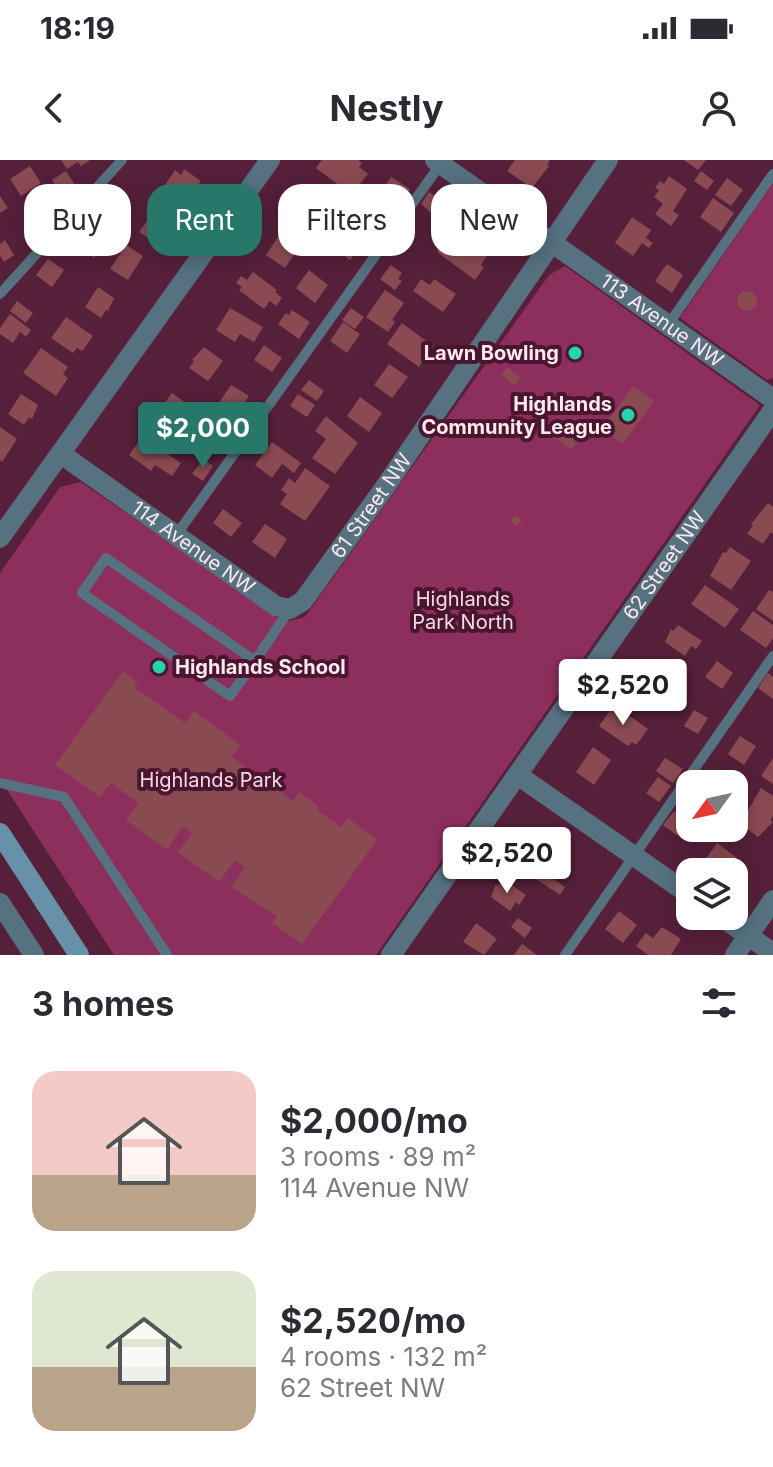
<!DOCTYPE html>
<meta charset="utf-8">
<style>
body{margin:0;font-family:Inter,sans-serif;background:#f2f2f3;color:#2b2b33;height:100vh;display:flex;flex-direction:column;font-size:30px;white-space:nowrap}
*{box-sizing:border-box;margin:0}
p{font-size:26px;color:#7c7c81}
.icon{flex:none;width:44px;height:44px;fill:none;stroke:currentColor;stroke-width:2;stroke-linecap:round;stroke-linejoin:round}
.map{position:relative;height:795px;overflow:hidden}
.panel{display:flex;flex-direction:column;background:#fff;flex:1}
.panel>*{flex:none}
.hud{position:absolute;left:24px;top:24px;width:726px;height:72px;display:flex;gap:16px}
.needle{width:52px;rotate:237deg}
.tools{position:absolute;left:676px;top:610px;display:grid;gap:16px}
.tools a{display:grid;place-items:center;width:72px;height:72px;border-radius:16px;background:#fff;box-shadow:0 4px 20px #0003;font-size:40px}
.price{position:absolute;translate:-50% -68px;padding:0 18px;border-radius:8px;background:#fff;color:#222;font-size:26px;line-height:52px;filter:drop-shadow(0 2px 4px #0008)}
.price::after{content:'';position:absolute;left:50%;top:48px;width:24px;height:18px;margin-left:-12px;background:inherit;clip-path:polygon(0 0,100% 0,50% 100%)}
.price.active{background:#27776b;color:#fff}
ul{padding:0;list-style:none}
li{display:flex;align-items:center;gap:24px;height:200px;padding:0 32px}
li span{display:grid;place-items:center;flex:none;width:224px;height:160px;border-radius:24px;color:#555}
li>.icon{margin-inline-start:auto}
span .icon{width:96px;height:96px;fill:#fffc;stroke-width:1}
li b{font-size:34px}
h2{display:flex;justify-content:space-between;align-items:center;height:96px;padding:0 32px;font-size:34px}
.pill{padding:0 28px;border-radius:24px;background:#fff;box-shadow:0 4px 20px #0003;font-size:28px;line-height:72px}
.pill.active{background:#27776b;color:#fff}
.status{display:flex;justify-content:space-between;align-items:center;height:56px;padding:0 40px;background:#fff;direction:ltr}
.status svg{height:22px;fill:currentColor}
header{display:flex;justify-content:space-between;align-items:center;height:104px;padding:0 32px;background:#fff;font-size:36px;font-weight:700}
.map>svg:first-child{display:block}
</style>
<div class="status"><b>18:19</b><svg viewBox="0 0 49 12"><path d="M0 12V9h3v3zM5 12V6h3v6zM10 12V3h3v9zM15 12V0h3v12zM26 1h20v11H26zM47 4h2v5h-2z"/></svg></div>
<header><svg class="icon" aria-label="back" viewBox="0 0 24 24"><path d="M15 5l-7 7 7 7"/></svg>Nestly<svg class="icon" aria-label="person" viewBox="0 0 24 24"><circle cx="12" cy="8" r="4"/><path d="M4 21q1-7 8-7t8 7"/></svg></header>
<div class="map">
<svg width="773" height="795" viewBox="0 0 773 795">
<rect width="100%" height="100%" fill="#56203a"/>
<path fill="#8d2f5d" d="M 773,23 L 773,218 L 767,220 L 680,158 Z
M 565,106 L 760,245 L 376,795 L 114,795 L 0,619 L 0,413 L 60,327 L 81,322 L 285,462 L 305,457 L 549,115 Z"/>
<path fill="#8a4a52" d="M 61,0 L 90,0 L 81,6 L 78,2 L 67,9 Z
M 322,0 L 358,0 L 362,3 L 359,7 L 368,14 L 355,30 L 348,24 L 344,29 L 316,8 Z
M 515,0 L 550,0 L 547,5 L 549,6 L 532,28 L 507,11 Z
M 684,0 L 706,0 L 698,10 Z
M 30,6 L 41,23 L 21,36 L 10,19 Z
M 184,9 L 201,21 L 186,43 L 169,32 L 171,29 L 165,25 L 175,10 L 181,15 Z
M 66,11 L 77,28 L 62,37 L 52,20 Z
M 701,11 L 714,21 L 707,30 L 694,21 Z
M 669,16 L 687,29 L 673,51 L 679,55 L 671,66 L 655,54 L 663,44 L 654,37 L 659,30 L 655,28 L 660,21 L 664,24 Z
M 391,17 L 410,29 L 396,48 L 378,36 Z
M 727,18 L 743,30 L 731,46 L 715,35 Z
M 308,24 L 332,42 L 324,52 L 328,56 L 324,62 L 320,59 L 315,67 L 290,49 Z
M 429,32 L 449,45 L 439,60 L 421,44 Z
M 0,36 L 8,48 L 0,53 Z
M 111,37 L 125,47 L 117,58 L 103,48 Z
M 713,38 L 734,53 L 721,72 L 700,57 Z
M 43,49 L 55,63 L 40,75 L 29,61 Z
M 155,50 L 172,63 L 157,84 L 139,72 Z
M 632,57 L 651,70 L 646,78 L 653,83 L 649,88 L 642,83 L 633,96 L 615,83 Z
M 348,68 L 365,81 L 350,100 L 333,87 Z
M 454,68 L 478,85 L 476,88 L 487,96 L 481,105 L 484,107 L 475,120 L 437,92 Z
M 88,72 L 104,84 L 94,98 L 77,86 Z
M 280,74 L 299,87 L 285,108 L 266,95 Z
M 5,80 L 14,95 L 4,102 L 0,96 L 0,84 Z
M 126,85 L 143,96 L 128,120 L 110,109 Z
M 48,99 L 64,110 L 52,127 L 36,115 Z
M 667,104 L 683,115 L 672,133 L 655,121 Z
M 391,105 L 402,113 L 398,119 L 402,121 L 395,130 L 380,119 Z
M 309,110 L 328,125 L 315,143 L 296,128 Z
M 253,112 L 277,130 L 275,132 L 282,138 L 276,146 L 270,141 L 264,149 L 239,130 L 242,127 L 236,123 L 241,116 L 247,120 Z
M 421,119 L 430,125 L 434,119 L 456,134 L 443,152 L 413,131 Z
M 98,127 L 114,138 L 108,151 L 106,150 L 101,158 L 85,147 Z
M 385,130 L 404,143 L 392,160 L 395,162 L 388,172 L 366,157 Z
M737 141a10 10 0 1 1 20 0a10 10 0 1 1-20 0Z
M 17,141 L 33,153 L 26,163 L 10,151 Z
M 230,148 L 263,167 L 254,182 L 240,174 L 235,182 L 216,170 Z
M 351,148 L 364,157 L 355,169 L 342,160 Z
M 292,150 L 310,162 L 299,179 L 278,164 L 286,153 L 289,155 Z
M 10,154 L 31,170 L 26,177 L 20,172 L 13,183 L 0,174 L 0,168 Z
M 66,157 L 93,176 L 82,191 L 77,188 L 73,193 L 51,178 Z
M 343,162 L 360,174 L 347,193 L 330,181 Z
M 402,163 L 433,186 L 419,207 L 387,184 Z
M 264,185 L 282,198 L 272,212 L 254,200 Z
M 204,187 L 223,201 L 208,221 L 189,208 L 194,201 L 192,200 Z
M 41,188 L 68,207 L 63,214 L 68,218 L 56,236 L 23,213 Z
M 389,204 L 408,217 L 392,238 L 374,225 Z
M 507,207 L 520,218 L 514,226 L 501,214 Z
M 309,220 L 324,231 L 317,241 L 301,230 Z
M 231,225 L 249,236 L 238,253 L 220,241 Z
M 633,226 L 654,241 L 623,284 L 602,269 Z
M 172,233 L 191,247 L 177,266 L 184,271 L 191,261 L 219,282 L 208,300 L 165,269 L 170,261 L 157,253 Z
M 21,234 L 38,245 L 32,259 L 29,257 L 24,265 L 8,254 Z
M 298,234 L 315,245 L 307,257 L 290,246 Z
M 360,237 L 382,253 L 369,272 L 347,256 Z
M 326,256 L 358,283 L 335,314 L 312,298 L 326,279 L 315,271 Z
M 566,259 L 584,272 L 571,290 L 553,277 Z
M 0,267 L 17,279 L 2,302 L 0,300 Z
M 142,277 L 181,303 L 172,316 L 155,305 L 151,311 L 129,295 Z
M 272,282 L 301,303 L 294,313 L 282,304 L 272,318 L 255,305 Z
M 203,299 L 213,306 L 203,321 L 192,314 Z
M 305,308 L 330,326 L 305,361 L 280,344 L 287,334 L 281,330 L 289,318 L 295,323 Z
M 768,343 L 773,347 L 773,374 L 771,372 L 763,384 L 747,374 L 753,365 L 751,364 Z
M 223,349 L 242,363 L 231,377 L 213,363 Z
M 515,355 L 522,361 L 517,366 L 510,361 Z
M 265,364 L 287,379 L 275,398 L 252,382 Z
M 730,387 L 751,401 L 731,430 L 710,416 L 723,392 L 726,393 Z
M 705,425 L 739,449 L 725,468 L 691,444 Z
M 769,430 L 773,432 L 773,461 L 756,449 Z
M 753,451 L 773,465 L 773,478 L 766,488 L 740,470 Z
M 678,465 L 702,481 L 696,489 L 691,486 L 685,496 L 665,482 L 671,469 L 673,471 Z
M 652,501 L 671,515 L 660,530 L 664,533 L 658,541 L 635,525 Z
M 717,501 L 733,513 L 722,529 L 705,517 Z
M 123,511 L 138,522 L 134,527 L 185,563 L 194,551 L 241,585 L 232,597 L 293,641 L 299,632 L 319,647 L 317,650 L 341,667 L 348,658 L 377,680 L 302,784 L 272,763 L 277,756 L 231,727 L 245,708 L 235,700 L 219,722 L 178,692 L 192,673 L 183,666 L 167,690 L 126,660 L 138,643 L 111,623 L 100,637 L 55,605 Z
M 768,513 L 773,517 L 773,539 L 758,528 Z
M 614,545 L 648,569 L 636,585 L 632,582 L 628,586 L 599,566 Z
M 694,550 L 708,558 L 698,574 L 684,566 Z
M 740,576 L 756,586 L 744,605 L 728,594 Z
M 593,587 L 611,600 L 594,625 L 576,612 Z
M 665,598 L 683,609 L 673,623 L 656,611 Z
M 773,598 L 773,624 L 761,616 Z
M 658,617 L 671,626 L 659,642 L 646,633 Z
M 761,628 L 773,636 L 773,656 L 770,660 L 773,662 L 758,677 L 739,663 L 743,658 L 737,653 L 741,648 L 747,652 Z
M 674,651 L 688,662 L 678,676 L 663,665 Z
M 534,676 L 546,684 L 550,678 L 556,682 L 552,688 L 560,694 L 554,702 L 546,697 L 538,709 L 520,696 Z
M 717,683 L 741,701 L 736,708 L 741,711 L 734,720 L 734,712 L 715,712 L 703,703 Z
M 542,711 L 565,727 L 560,735 L 536,719 Z
M 503,719 L 526,735 L 519,745 L 516,742 L 510,751 L 491,737 L 496,724 L 498,726 Z
M 619,751 L 637,765 L 623,783 L 605,769 Z
M 518,758 L 532,768 L 525,778 L 511,767 Z
M 476,763 L 497,779 L 484,795 L 463,782 Z
M 662,767 L 681,779 L 671,795 L 648,795 L 636,786 L 646,773 L 653,778 Z
M 522,784 L 537,795 L 514,795 Z"/>
<g fill="none" stroke-linecap="round" stroke-linejoin="round">
<path stroke="#567180" stroke-width="10" d="M 0,134 L 122,0
M 668,165 L 773,14
M 177,374 L 442,2
M 255,501 L 230,536 L 82,433 L 106,398 L 255,501 L 290,449
M 0,623 L 64,637 L 167,795
M 565,795 L 773,496"/>
<g stroke="#567180" stroke-width="20">
<path id="s1" d="M 435,0 L 773,239"/>
<path id="s2" d="M 61,294 L 276,446 L 290,449 L 303,441 L 385,327 L 608,0"/>
<path d="M 0,378 L 270,0"/>
<path d="M 519,616 L 690,735"/>
<path d="M 0,743 L 34,795"/>
<path d="M 720,756 L 773,793"/>
<path id="s3" d="M 391,795 L 773,250"/>
<path d="M 735,795 L 773,740"/>
</g>
<path stroke="#6791a8" stroke-width="20" d="M 0,673 L 79,795"/>
</g>
<g fill="#22d5af" stroke="#4a152f" stroke-width="3">
<circle cx="575" cy="193" r="8"/>
<circle cx="628" cy="255" r="8"/>
<circle cx="159" cy="507" r="8"/>
</g>
<g text-anchor="middle" stroke-width="8" stroke-linejoin="round" paint-order="stroke">
<g font-size="20" fill="#fde8f0" stroke="#4a152f">
<text dy="7" stroke="none"><textPath href="#s1" startOffset="278">113 Avenue NW</textPath></text>
<text dy="7" stroke="none"><textPath href="#s2" startOffset="410">61 Street NW</textPath></text>
<text dy="7" stroke="none"><textPath href="#s2" startOffset="162">114 Avenue NW</textPath></text>
<text dy="7" stroke="none"><textPath href="#s3" startOffset="476">62 Street NW</textPath></text>
</g>
<g font-size="20" font-weight="bold" fill="#fde8f0" stroke="#4a152f" text-anchor="end">
<text x="559" y="200">Lawn Bowling</text>
<text x="612" y="251">Highlands<tspan x="612" dy="23">Community League</tspan></text>
<text x="175" y="514" text-anchor="start">Highlands School</text>
</g>
<g font-size="20" fill="#f7d9e4" stroke="#4a152f">
<text x="463" y="446">Highlands<tspan x="463" dy="23">Park North</tspan></text>
<text x="211" y="627">Highlands Park</text>
</g>
</g>
</svg>
<div class="tools">
<a><svg class="needle" viewBox="-14 -14 28 28"><path d="M0-13l5 13h-10z" fill="#e53935"/><path d="M0 13l5-13h-10z" fill="#7c7c81"/></svg></a>
<a><svg class="icon" aria-label="layers" viewBox="0 0 24 24"><path d="M12 4l9 5-9 5-9-5zM3 14l9 5 9-5"/></svg></a>
</div>
<b class="price active" style="left:203px;top:310px">$2,000</b>
<b class="price" style="left:623px;top:567px">$2,520</b>
<b class="price" style="left:507px;top:735px">$2,520</b>
<div class="hud">
<a class="pill">Buy</a>
<a class="pill active">Rent</a>
<a class="pill">Filters</a>
<a class="pill">New</a>
</div>
</div>
<section class="panel">
<h2>3 homes<svg class="icon" aria-label="filters" viewBox="0 0 24 24"><path d="M4 7h16M4 17h16"/><circle cx="9" cy="7" r="2"/><circle cx="15" cy="17" r="2"/></svg></h2>
<ul>
<li><span style="background:linear-gradient(#f6c9c9 65%,#b9a48a 0)"><svg class="icon" aria-label="home" viewBox="0 0 24 24"><path d="M3 11l9-7 9 7M6 9v11h12V9"/></svg></span><div><b>$2,000/mo</b><p>3 rooms · 89 m²</p><p>114 Avenue NW</p></div></li>
<li><span style="background:linear-gradient(#dfe7d0 60%,#b9a48a 0)"><svg class="icon" aria-label="home" viewBox="0 0 24 24"><path d="M3 11l9-7 9 7M6 9v11h12V9"/></svg></span><div><b>$2,520/mo</b><p>4 rooms · 132 m²</p><p>62 Street NW</p></div></li>
</ul>
</section>
